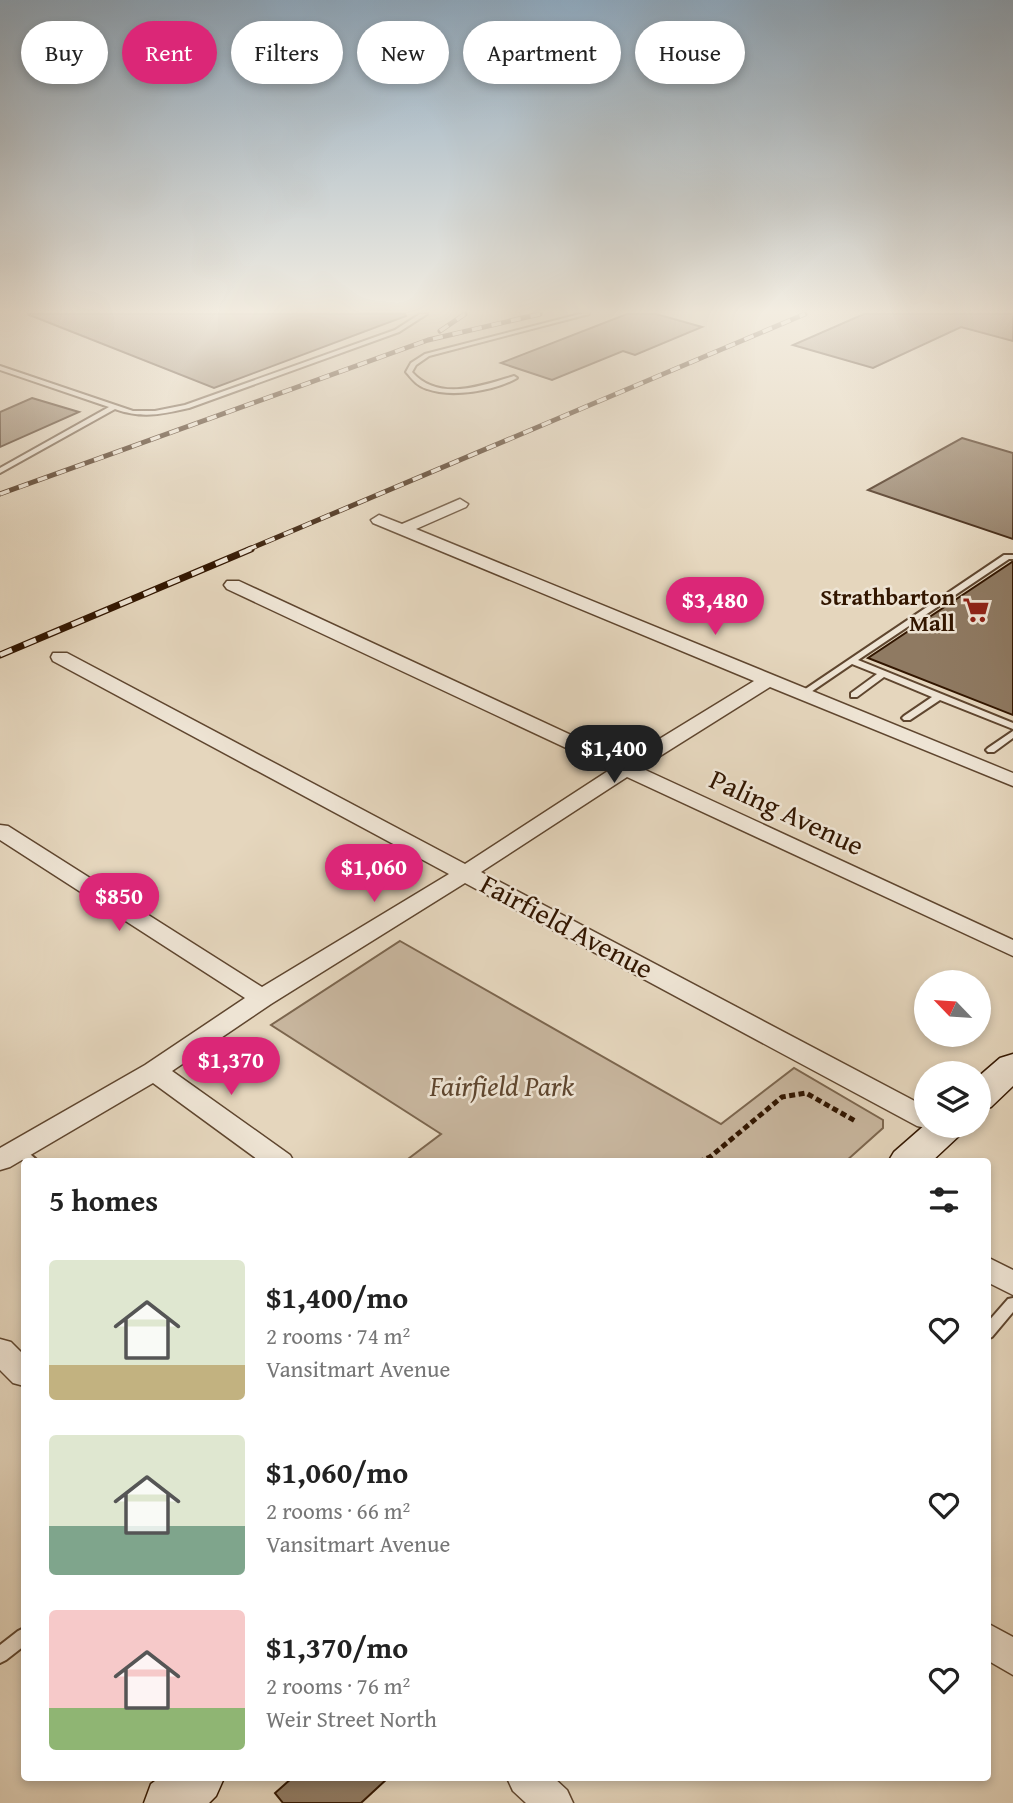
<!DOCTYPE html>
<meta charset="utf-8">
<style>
body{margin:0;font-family:"Gentium Book Plus",serif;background:#f6f6f6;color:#222;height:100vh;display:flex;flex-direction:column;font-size:26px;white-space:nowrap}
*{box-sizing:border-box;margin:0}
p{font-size:23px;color:#767676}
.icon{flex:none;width:38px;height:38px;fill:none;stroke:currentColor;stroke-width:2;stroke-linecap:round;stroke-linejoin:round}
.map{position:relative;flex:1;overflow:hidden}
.sheet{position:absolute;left:21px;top:1158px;width:970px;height:623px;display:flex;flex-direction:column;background:#fff;border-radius:7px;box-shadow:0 4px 10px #0003}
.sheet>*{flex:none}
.hud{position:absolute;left:21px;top:21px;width:971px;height:63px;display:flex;gap:14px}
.needle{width:46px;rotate:295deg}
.fabs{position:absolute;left:914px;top:970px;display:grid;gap:14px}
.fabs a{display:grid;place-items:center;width:77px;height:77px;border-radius:50%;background:#fff;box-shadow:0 4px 10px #0003;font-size:35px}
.price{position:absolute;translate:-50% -60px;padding:0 16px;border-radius:24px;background:#db2777;color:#fff;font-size:23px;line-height:46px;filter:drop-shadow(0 2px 4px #0008)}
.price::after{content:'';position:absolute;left:50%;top:42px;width:21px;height:16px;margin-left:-10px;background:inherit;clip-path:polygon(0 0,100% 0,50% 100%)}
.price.current{background:#222;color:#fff}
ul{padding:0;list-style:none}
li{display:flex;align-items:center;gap:21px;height:175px;padding:0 28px}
li span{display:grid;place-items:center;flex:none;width:196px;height:140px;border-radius:7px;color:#555}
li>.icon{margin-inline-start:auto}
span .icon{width:84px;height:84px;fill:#fffc;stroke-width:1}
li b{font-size:30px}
h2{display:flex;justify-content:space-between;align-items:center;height:84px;padding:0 28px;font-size:30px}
.chip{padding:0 24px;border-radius:32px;background:#fff;box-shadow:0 4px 10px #0003;font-size:24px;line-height:63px}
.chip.current{background:#db2777;color:#fff}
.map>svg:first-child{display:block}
</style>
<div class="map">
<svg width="1013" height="1803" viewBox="0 0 1013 1803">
<rect width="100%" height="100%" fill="#e5d6bd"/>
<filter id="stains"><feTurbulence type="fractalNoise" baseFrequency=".00286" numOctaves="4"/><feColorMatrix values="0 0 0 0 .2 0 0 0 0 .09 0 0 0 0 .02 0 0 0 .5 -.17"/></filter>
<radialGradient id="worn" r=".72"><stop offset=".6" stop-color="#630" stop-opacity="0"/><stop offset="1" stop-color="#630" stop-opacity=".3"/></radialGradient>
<path fill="#c7b59d" stroke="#7c664e" stroke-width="2" d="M 400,941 L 721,1124 L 794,1068 L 883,1120 L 883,1128 L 845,1162 L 404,1162 L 441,1134 L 271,1025 Z"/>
<path fill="#8f7a62" stroke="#321600" stroke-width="2" d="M 27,314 L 405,314 L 406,316 L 214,388 Z
M 627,314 L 656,314 L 702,327 L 635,355 L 623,351 L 552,380 L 501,363 Z
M 864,314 L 1013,314 L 1013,341 L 961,327 L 873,368 L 793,345 Z
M 32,398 L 79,412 L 0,447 L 0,412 Z
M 962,438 L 1013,453 L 1013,539 L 868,490 Z
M 1013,562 L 1013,715 L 868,658 L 1012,562 Z
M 292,1778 L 388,1778 L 361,1803 L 283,1803 L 275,1793 Z"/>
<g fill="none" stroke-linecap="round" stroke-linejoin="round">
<g stroke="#5f462f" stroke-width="4">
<path id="lane" d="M 420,314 L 427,314 L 399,332 L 189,408 C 162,414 143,419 115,409 L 0,473 L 0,468 L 109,407 L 0,370 L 0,366 L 133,411 L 155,411 L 185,405 L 395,330 Z
M 580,314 L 589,314 L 429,356 L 416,365 L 412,372 C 439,402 481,386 514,376 L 517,378 C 495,391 451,398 427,389 C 417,386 412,379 406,372 L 411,363 L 425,354 Z
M 1004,555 L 1013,555 L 1013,559 L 1009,559 L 858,660 L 1013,723 L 1013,729 L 940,700 L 910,720 L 904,720 L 902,718 L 904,716 L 932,697 L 884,677 L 857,697 L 851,697 L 851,693 L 877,674 L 852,664 L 805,696 L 802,697 L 798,694 Z
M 1013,731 L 1013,738 L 994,752 L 988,752 L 986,750 L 988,748 Z
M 18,1146 L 22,1147 L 39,1162 L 25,1162 L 12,1150 L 14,1147 Z
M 1013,1298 L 1013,1312 L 992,1337 L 987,1339 L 987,1323 L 1008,1299 Z
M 24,1628 L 24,1646 L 6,1660 L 0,1663 L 0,1645 L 18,1631 Z"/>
</g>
<g stroke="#5f462f" stroke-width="3">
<path id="street" d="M 460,499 L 468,504 L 466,507 L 416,529 L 1013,773 L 1013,786 L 770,687 L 641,768 L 1013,940 L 1013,956 L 627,777 L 481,872 L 926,1107 L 926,1125 L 935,1126 L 926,1128 L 917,1126 L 465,883 L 271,1004 L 172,1071 L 290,1155 L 294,1162 L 261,1162 L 153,1083 L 10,1167 L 0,1170 L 0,1148 L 145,1065 L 245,998 L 0,840 L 0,825 L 8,826 L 262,987 L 449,874 L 53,661 L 51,657 L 53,653 L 67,653 L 465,864 L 611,769 L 227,589 L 224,585 L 227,581 L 239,581 L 625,760 L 754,681 L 373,523 L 371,520 L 379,515 L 402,524 Z
M 987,1257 L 1013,1270 L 1013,1295 L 987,1282 Z
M 0,1339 L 11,1342 L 24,1355 L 24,1386 L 13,1383 L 0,1370 Z
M 987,1623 L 1013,1637 L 1013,1675 L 987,1660 Z
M 507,1778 L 554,1778 L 567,1790 L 573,1803 L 526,1803 L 513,1791 Z"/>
</g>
<g stroke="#321600" stroke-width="3">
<path id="secondary" d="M 1013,1054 L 1013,1086 L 991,1107 L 978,1110 L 978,1077 L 1000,1058 Z
M 926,1124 L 966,1125 L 961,1134 L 931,1162 L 888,1162 L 894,1152 Z
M 159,1778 L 224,1778 L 216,1796 L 209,1803 L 144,1803 L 151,1784 Z"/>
</g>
<path stroke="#321600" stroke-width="5" stroke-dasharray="6 3.5" stroke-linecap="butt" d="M 698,1162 L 710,1157 L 782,1097 L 806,1093 L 857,1122"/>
<use href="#lane" fill="#eee4d4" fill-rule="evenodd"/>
<use href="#street" fill="#eee4d4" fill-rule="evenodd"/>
<use href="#secondary" fill="#eee4d4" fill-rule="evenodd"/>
<g stroke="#321600" stroke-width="5">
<path id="rail-far1" d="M 440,331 L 465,314
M 0,494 L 428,340 L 540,314
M 247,550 L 805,314"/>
</g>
<g stroke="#321600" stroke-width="7">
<path id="rail" d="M 0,655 L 251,549"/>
</g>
<use href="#rail-far1" stroke="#eee4d4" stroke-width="3.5" stroke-dasharray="10" stroke-linecap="butt"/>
<use href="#rail" stroke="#eee4d4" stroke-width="4.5" stroke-dasharray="13" stroke-linecap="butt"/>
</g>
<linearGradient id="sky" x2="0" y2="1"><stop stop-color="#8ea8bd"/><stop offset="0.55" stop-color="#f3ede1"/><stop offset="1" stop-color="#f3ede1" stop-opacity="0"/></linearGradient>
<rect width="1013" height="566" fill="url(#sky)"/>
<defs>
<g id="supermarket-bare" transform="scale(2.1)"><path d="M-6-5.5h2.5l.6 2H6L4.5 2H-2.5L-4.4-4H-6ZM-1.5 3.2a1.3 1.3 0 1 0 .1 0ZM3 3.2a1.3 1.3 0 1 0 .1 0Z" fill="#8f2418" stroke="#eee4d4" stroke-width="2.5" paint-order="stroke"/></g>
</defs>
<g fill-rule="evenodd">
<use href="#supermarket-bare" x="976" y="610"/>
</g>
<g text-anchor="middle" stroke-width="5" stroke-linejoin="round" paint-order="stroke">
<g font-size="23" font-weight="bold" fill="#321600" stroke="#eee4d4" text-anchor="end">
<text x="955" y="605">Strathbarton<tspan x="955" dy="26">Mall</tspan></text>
</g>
<g font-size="28" fill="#321600" stroke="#eee4d4">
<text transform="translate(787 812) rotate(25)" y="10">Paling Avenue</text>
<text transform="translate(567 926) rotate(28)" y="10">Fairfield Avenue</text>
</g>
<g font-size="28" font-style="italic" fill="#5f462f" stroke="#eee4d4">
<text x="502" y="1096">Fairfield Park</text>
</g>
</g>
<rect width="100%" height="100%" filter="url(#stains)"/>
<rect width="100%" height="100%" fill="url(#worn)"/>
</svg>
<div class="fabs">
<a><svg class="needle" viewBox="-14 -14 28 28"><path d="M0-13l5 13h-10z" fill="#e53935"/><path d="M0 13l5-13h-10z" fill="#767676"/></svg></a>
<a><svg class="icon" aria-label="layers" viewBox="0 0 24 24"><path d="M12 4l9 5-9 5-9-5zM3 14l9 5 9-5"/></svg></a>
</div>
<b class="price" style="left:715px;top:637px">$3,480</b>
<b class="price current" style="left:614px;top:785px">$1,400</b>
<b class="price" style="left:374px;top:904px">$1,060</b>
<b class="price" style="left:119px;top:933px">$850</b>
<b class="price" style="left:231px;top:1097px">$1,370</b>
<div class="hud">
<a class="chip">Buy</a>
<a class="chip current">Rent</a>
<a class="chip">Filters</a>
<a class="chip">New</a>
<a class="chip">Apartment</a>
<a class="chip">House</a>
</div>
<section class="sheet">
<h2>5 homes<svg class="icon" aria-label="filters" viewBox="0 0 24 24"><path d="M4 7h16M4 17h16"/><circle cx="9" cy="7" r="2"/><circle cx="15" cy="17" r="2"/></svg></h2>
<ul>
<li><span style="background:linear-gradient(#dfe7d0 75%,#c2b280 0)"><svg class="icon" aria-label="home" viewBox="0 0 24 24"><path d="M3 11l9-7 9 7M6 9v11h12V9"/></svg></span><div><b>$1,400/mo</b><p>2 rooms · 74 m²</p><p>Vansitmart Avenue</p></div><svg class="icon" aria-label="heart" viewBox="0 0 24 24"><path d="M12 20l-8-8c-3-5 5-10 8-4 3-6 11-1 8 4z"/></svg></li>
<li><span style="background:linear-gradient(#dfe7d0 65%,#7fa58c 0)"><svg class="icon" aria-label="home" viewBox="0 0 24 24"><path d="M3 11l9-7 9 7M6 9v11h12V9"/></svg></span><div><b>$1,060/mo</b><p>2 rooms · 66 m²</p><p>Vansitmart Avenue</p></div><svg class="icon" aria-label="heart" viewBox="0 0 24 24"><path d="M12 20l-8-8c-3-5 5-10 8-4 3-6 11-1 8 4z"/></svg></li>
<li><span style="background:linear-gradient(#f6c9c9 70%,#8fb573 0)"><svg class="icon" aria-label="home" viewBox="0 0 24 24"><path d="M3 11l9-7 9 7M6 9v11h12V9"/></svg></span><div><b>$1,370/mo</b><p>2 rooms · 76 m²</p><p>Weir Street North</p></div><svg class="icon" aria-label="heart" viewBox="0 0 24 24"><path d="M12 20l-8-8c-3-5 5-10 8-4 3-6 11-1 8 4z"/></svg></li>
</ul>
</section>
</div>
